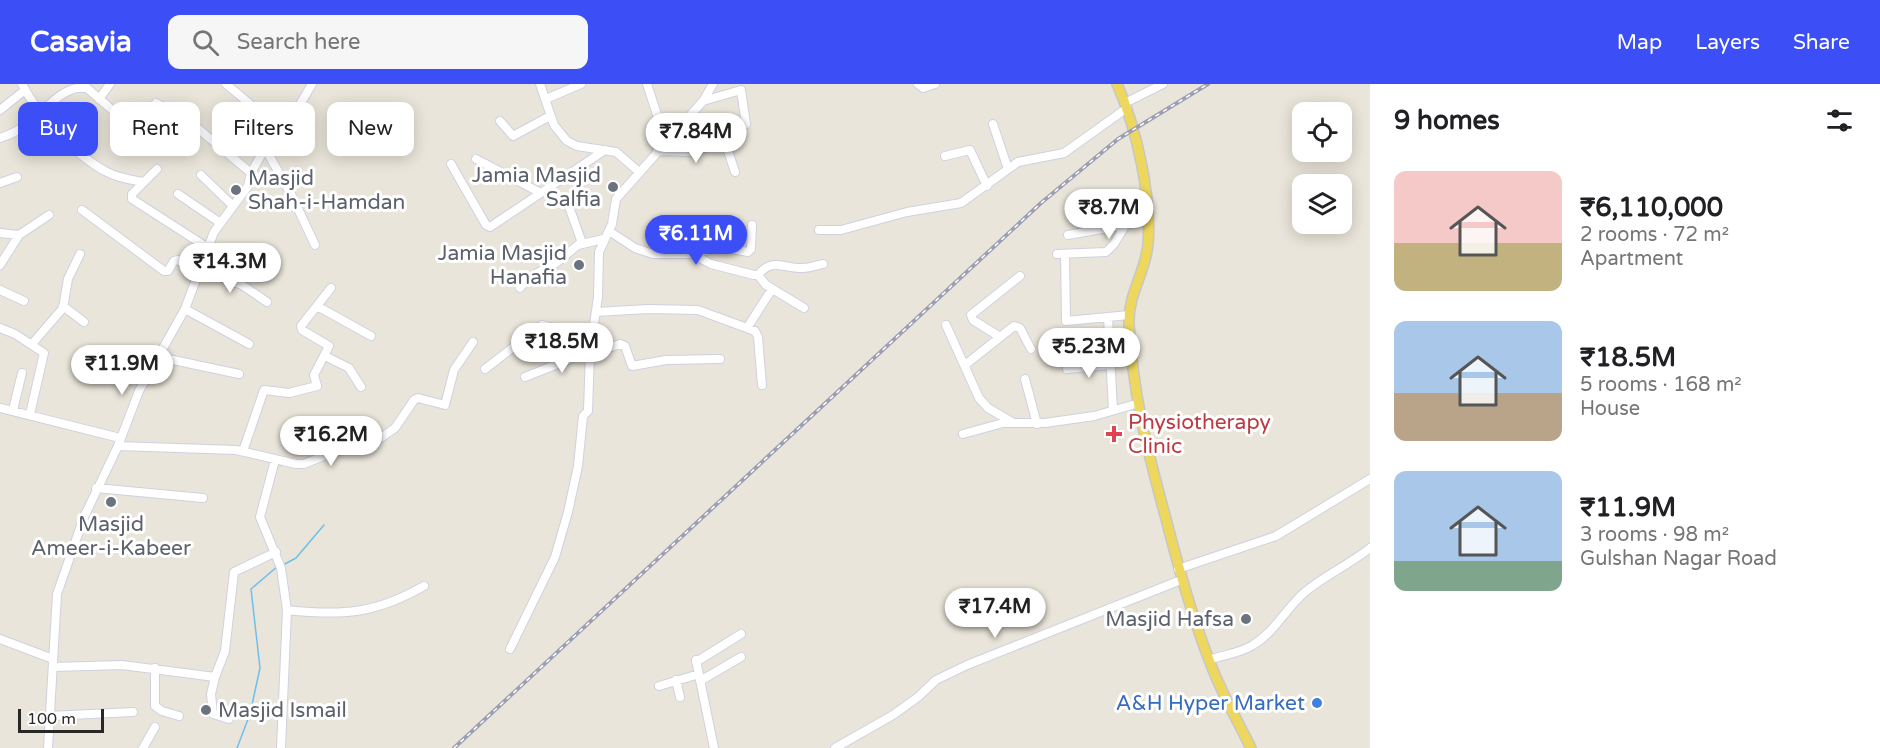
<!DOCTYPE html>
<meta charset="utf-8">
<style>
body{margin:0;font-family:"Varela Round",sans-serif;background:#f6f6f6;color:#202124;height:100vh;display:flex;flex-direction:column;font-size:22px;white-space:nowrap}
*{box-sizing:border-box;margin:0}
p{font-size:20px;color:#757577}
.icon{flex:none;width:33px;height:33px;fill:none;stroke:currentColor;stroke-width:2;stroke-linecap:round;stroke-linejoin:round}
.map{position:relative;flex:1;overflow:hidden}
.side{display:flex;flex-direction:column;background:#fff;width:510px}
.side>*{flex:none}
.top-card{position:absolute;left:18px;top:18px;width:570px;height:54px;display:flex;gap:12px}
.fabs{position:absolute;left:1292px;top:18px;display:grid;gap:12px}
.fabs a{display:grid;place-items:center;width:60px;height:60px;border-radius:12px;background:#fff;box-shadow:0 3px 15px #0003;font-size:30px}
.scale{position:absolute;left:18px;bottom:15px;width:86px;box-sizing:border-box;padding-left:6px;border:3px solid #282828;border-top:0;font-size:16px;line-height:21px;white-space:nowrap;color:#282828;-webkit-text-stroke:4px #fff;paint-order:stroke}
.price{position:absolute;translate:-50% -51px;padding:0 14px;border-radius:21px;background:#fff;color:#222;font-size:20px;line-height:39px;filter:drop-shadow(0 2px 3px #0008)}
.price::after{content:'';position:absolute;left:50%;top:36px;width:18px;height:14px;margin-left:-9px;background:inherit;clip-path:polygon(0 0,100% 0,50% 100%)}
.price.current{background:#3c4ef5;color:#fff}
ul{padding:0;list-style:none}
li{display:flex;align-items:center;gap:18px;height:150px;padding:0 24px}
li span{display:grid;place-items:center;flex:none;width:168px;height:120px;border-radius:12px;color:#555}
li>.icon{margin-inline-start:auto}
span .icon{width:72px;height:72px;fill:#fffc;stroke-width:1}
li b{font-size:26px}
h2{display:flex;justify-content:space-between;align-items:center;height:72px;padding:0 24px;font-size:26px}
.pill{padding:0 21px;border-radius:12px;background:#fff;box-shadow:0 3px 15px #0003;font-size:21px;line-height:54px}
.pill.current{background:#3c4ef5;color:#fff}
header{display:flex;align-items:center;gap:36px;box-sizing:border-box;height:84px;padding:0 30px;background:#3c4ef5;color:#fff}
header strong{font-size:28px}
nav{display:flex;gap:33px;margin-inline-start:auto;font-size:21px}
.search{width:420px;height:54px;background:#f6f6f6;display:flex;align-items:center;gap:15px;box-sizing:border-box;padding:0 21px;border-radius:12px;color:#757577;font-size:22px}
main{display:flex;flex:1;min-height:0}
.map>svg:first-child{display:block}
</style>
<header>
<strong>Casavia</strong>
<div class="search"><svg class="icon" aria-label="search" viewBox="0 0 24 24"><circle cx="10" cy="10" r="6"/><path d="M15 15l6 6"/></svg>Search here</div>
<nav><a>Map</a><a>Layers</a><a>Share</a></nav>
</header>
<main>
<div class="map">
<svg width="1370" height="664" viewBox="0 0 1370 664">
<rect width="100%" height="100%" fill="#eae5da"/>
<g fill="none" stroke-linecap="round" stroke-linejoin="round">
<path stroke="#6ebfeb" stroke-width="1.5" d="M 283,481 L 296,474 L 324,441
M 237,664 L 250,630 L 260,584 L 251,505 L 278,482"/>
<g stroke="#cfd1e1" stroke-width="10">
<path id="minor" d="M 22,0 C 37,30 77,73 107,88 C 118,94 132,96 143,98
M 226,0 L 250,20 L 251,24 L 238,39 L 265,64 L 292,112 L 315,161
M 540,0 L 554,41 L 567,57 L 577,62 L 616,68 L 638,87
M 647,0 L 666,58
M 918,0 L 923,4 L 935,0
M 99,15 L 110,0
M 546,15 L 581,0
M 703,17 L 741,6 L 746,40
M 156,19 L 195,42 L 251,89
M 1125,19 L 1163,0
M 0,26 L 25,6
M 500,37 L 513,52 L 550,32
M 993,40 L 1008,85
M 0,54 C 9,51 18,47 26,41 C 45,28 62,0 87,4 L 118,31
M 657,67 L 691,68 L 723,59 L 726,61 L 735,88
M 945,72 L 970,66 L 987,102
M 476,75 L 539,108
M 451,80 L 486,141 L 490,143 L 605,66
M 157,85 L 132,110 L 132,115 L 208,164
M 201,91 L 232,121
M 0,99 L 17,93
M 178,110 L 219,138
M 567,117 L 582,159
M 82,126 L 164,187 L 168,187 L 174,177 L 178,176 L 199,190
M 819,146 L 841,146 L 907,128 L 961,119 L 1018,78 L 1064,69 L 1127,24
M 609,147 L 635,164 L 653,170 L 692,170 L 721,163 L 748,168 L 751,165 L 752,141
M 0,149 L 19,151 L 49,131
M 1068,151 L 1147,137
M 692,170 L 711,180 L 754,191 L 758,191 C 772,173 784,185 803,184 C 810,184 817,181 823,180
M 1057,170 L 1106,168 L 1114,160 L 1127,139
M 1065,170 L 1066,237 L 1129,231
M 0,181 L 19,151
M 201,186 L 242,201 L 267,218
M 758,191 L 766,201 L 804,224
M 520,204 L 528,194 L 556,179 L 578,161 L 603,155
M 0,206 L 24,217
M 63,222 L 84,238
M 317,222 L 371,252
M 185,225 L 249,260
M 596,228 L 648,225 L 698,226 L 755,247 L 758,253 L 762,301
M 1108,233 L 1113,326
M 946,241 L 979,314 L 988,324 L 1012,338
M 0,244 L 15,250 L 44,269 L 30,330
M 747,244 L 772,205
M 1000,253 L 973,236 L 971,231 L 1020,192
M 32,260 L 63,224 L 68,195 L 80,170
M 590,270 L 620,260 L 625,262 L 632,282 L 666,276 L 720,275
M 325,272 L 349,284 L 361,303
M 159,273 L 239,290
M 965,281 L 1014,242 L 1020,244 L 1031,265
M 485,285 L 542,241 L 592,253
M 1067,285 L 1109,281
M 525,293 L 590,267
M 1025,295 L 1037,340
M 0,324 L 120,354
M 13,326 L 22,289
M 963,350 L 1003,339 L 1045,339 L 1094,332 L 1136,320
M 118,362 L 236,366 L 296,380 L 304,380 L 333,368 L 369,362 L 395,344 L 414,316 L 418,314 L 445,321 L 454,286 L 473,258
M 243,367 L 264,306 L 289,309 L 317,302 L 314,291 L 329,262 L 302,246 L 301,242 L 331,204
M 275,376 L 260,433 L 281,484 L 287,526 L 281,664
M 96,404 L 203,414
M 1178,485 L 1276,452 L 1370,395
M 287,526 C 342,532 375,530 424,502
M 0,555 L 53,575
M 510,565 L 555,473 L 568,428 L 578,382 L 583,332 L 588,327 L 590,267 L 598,213 L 599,168 L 612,140 L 616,115 L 703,17 L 713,0
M 696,576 L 714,664
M 1209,576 C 1223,571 1241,569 1253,561 C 1275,548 1286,524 1305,508 C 1325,491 1349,481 1370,464
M 696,578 L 741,550
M 53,583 L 122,581 L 215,593 L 225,567 L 234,488 L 276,468
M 155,584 L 155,622 L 162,627 L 179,632
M 215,593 L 211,610 L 213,630 L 229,635
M 676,596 L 680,613
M 700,597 L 741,573
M 659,602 L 699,590
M 49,632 L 133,628
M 48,664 L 57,510 L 84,433 L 118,362 L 139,307 L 185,225 L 214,148 L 248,102 L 251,89 L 265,64 L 295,29 L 312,0
M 143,664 L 155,643
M 835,664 L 893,631 L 918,613 L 936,596 L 967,581 L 1181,496"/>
</g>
<g stroke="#c7c7c7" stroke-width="12">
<path id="major" d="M 1117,0 C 1136,42 1152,113 1148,160 C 1146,187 1128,210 1129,239 C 1132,307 1148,369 1166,435 C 1179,486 1193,537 1213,586 C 1224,613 1238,638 1251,664"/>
</g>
<use href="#minor" stroke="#fff" stroke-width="8"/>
<use href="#major" stroke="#edd85d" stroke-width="9"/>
<g stroke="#9d9eb2" stroke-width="4">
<path id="rail" d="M 454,664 L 1041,119 L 1118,55 L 1208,0"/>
</g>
<use href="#rail" stroke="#fff" stroke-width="1.5" stroke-dasharray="4.5" stroke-linecap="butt"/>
</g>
<g fill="#6b7280" stroke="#fff" stroke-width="2">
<circle cx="613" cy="103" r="6"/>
<circle cx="236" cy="106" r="6"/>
<circle cx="579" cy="181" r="6"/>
<circle cx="111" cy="418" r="6"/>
<circle cx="1246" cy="535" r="6"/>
<circle cx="206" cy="626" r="6"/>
</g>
<path fill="#e0444e" stroke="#fff" stroke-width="2" d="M1111 341h6v6h6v6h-6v6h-6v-6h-6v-6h6z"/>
<circle fill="#3f7fe0" stroke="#fff" stroke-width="2" cx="1317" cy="619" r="6"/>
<g text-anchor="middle" stroke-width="6" stroke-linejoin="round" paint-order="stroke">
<g font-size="21" fill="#5b616d" stroke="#fff" text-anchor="end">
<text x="601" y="98">Jamia Masjid<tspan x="601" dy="24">Salfia</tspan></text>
<text x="248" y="101" text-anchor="start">Masjid<tspan x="248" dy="24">Shah-i-Hamdan</tspan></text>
<text x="567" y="176">Jamia Masjid<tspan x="567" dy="24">Hanafia</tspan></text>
<text x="111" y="447" text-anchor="middle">Masjid<tspan x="111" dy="24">Ameer-i-Kabeer</tspan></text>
<text x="1234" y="542">Masjid Hafsa</text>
<text x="218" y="633" text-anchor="start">Masjid Ismail</text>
</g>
<g font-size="21" fill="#be3a42" stroke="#fff" text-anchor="start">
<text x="1128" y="345">Physiotherapy<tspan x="1128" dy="24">Clinic</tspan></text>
</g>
<g font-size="21" fill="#366cbe" stroke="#fff" text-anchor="end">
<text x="1305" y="626">A&amp;H Hyper Market</text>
</g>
</g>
</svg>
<div class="fabs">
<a><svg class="icon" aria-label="locate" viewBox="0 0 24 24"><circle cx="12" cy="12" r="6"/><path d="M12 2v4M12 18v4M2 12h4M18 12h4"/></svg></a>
<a><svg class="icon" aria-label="layers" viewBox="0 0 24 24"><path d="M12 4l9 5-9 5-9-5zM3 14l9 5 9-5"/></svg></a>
</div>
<div class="scale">100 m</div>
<b class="price" style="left:696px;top:80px">₹7.84M</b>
<b class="price" style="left:1109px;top:156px">₹8.7M</b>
<b class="price current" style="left:696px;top:182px">₹6.11M</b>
<b class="price" style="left:230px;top:210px">₹14.3M</b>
<b class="price" style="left:562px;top:290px">₹18.5M</b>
<b class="price" style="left:1089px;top:295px">₹5.23M</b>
<b class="price" style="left:122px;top:312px">₹11.9M</b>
<b class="price" style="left:331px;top:383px">₹16.2M</b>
<b class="price" style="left:995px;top:555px">₹17.4M</b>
<div class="top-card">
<a class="pill current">Buy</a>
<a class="pill">Rent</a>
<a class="pill">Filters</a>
<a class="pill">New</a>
</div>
</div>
<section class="side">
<h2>9 homes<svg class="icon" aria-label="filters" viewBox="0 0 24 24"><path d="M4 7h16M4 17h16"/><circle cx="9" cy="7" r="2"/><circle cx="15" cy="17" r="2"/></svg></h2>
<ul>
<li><span style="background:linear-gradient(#f6c9c9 60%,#c2b280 0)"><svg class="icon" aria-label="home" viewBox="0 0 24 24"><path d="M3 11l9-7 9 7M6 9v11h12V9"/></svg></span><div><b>₹6,110,000</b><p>2 rooms · 72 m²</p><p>Apartment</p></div></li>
<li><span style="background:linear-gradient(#a9c7e8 60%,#b9a48a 0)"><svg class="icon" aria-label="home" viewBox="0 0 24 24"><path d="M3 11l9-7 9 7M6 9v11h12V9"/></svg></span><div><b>₹18.5M</b><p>5 rooms · 168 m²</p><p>House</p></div></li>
<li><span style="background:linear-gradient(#a9c7e8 75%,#7fa58c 0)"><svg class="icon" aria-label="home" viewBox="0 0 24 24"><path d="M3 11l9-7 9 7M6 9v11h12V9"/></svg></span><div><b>₹11.9M</b><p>3 rooms · 98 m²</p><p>Gulshan Nagar Road</p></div></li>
</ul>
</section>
</main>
